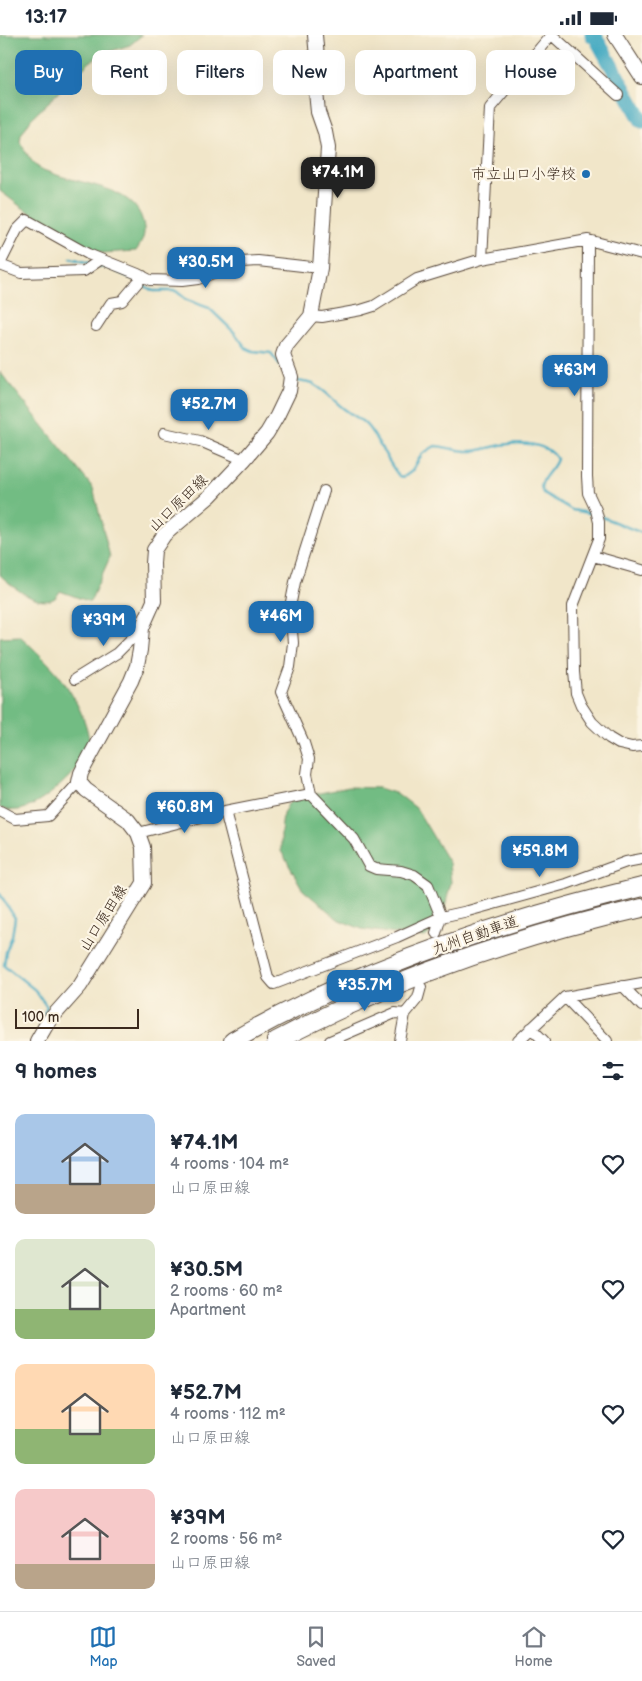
<!DOCTYPE html>
<meta charset="utf-8">
<style>
body{margin:0;font-family:"Balsamiq Sans","Klee One",sans-serif;background:#f6f6f7;color:#1f2937;height:100vh;display:flex;flex-direction:column;font-size:19px;white-space:nowrap}
*{box-sizing:border-box;margin:0}
p{font-size:16px;color:#747a83}
.icon{flex:none;width:28px;height:28px;fill:none;stroke:currentColor;stroke-width:2;stroke-linecap:round;stroke-linejoin:round}
.map{position:relative;height:1006px;overflow:hidden}
.side{display:flex;flex-direction:column;background:#fff;flex:1}
.side>*{flex:none}
.guide{position:absolute;left:15px;top:15px;width:612px;height:45px;display:flex;gap:10px}
.scale{position:absolute;left:15px;bottom:12px;width:124px;box-sizing:border-box;padding-left:5px;border:2px solid #3b2a1e;border-top:0;font-size:14px;line-height:18px;white-space:nowrap;color:#3b2a1e;-webkit-text-stroke:4px #fcf5e5;paint-order:stroke}
.price{position:absolute;translate:-50% -42px;padding:0 11px;border-radius:10px;background:#1f6fb2;color:#fff;font-size:16px;line-height:32px;filter:drop-shadow(0 1px 2px #0008)}
.price::after{content:'';position:absolute;left:50%;top:30px;width:15px;height:11px;margin-left:-8px;background:inherit;clip-path:polygon(0 0,100% 0,50% 100%)}
.price.selected{background:#222;color:#fff}
ul{padding:0;list-style:none}
li{display:flex;align-items:center;gap:15px;height:125px;padding:0 15px}
li span{display:grid;place-items:center;flex:none;width:140px;height:100px;border-radius:10px;color:#555}
li>.icon{margin-inline-start:auto}
span .icon{width:60px;height:60px;fill:#fffc;stroke-width:1}
li b{font-size:21px}
h2{display:flex;justify-content:space-between;align-items:center;height:60px;padding:0 15px;font-size:21px}
.pill{padding:0 18px;border-radius:10px;background:#fff;box-shadow:0 5px 20px #0002;font-size:18px;line-height:45px}
.pill.selected{background:#1f6fb2;color:#fff}
.status{display:flex;justify-content:space-between;align-items:center;height:35px;padding:0 25px;background:#fff;direction:ltr}
.status svg{height:14px;fill:currentColor}
.dock{display:flex;justify-content:space-around;align-items:center;height:70px;border-top:1px solid #e0e1e3;background:#fff;font-size:14px;color:#747a83}
.dock a{display:grid;justify-items:center;gap:2px}
.dock .selected{color:#1f6fb2}
.map>svg:first-child{display:block}
</style>
<div class="status"><b>13:17</b><svg viewBox="0 0 49 12"><path d="M0 12V9h3v3zM5 12V6h3v6zM10 12V3h3v9zM15 12V0h3v12zM26 1h20v11H26zM47 4h2v5h-2z"/></svg></div>
<div class="map">
<svg width="642" height="1006" viewBox="0 0 642 1006">
<rect width="100%" height="100%" fill="#fcf5e5"/>
<filter id="ink" filterUnits="userSpaceOnUse"><feTurbulence type="fractalNoise" baseFrequency=".02" numOctaves="2"/><feDisplacementMap in="SourceGraphic" scale="10" xChannelSelector="R" yChannelSelector="G"/><feConvolveMatrix kernelMatrix="1 2 1 2 8 2 1 2 1" color-interpolation-filters="sRGB"/></filter>
<filter id="wash" filterUnits="userSpaceOnUse"><feTurbulence type="fractalNoise" baseFrequency=".0096" numOctaves="4" result="noise"/><feDisplacementMap in="SourceGraphic" scale="20" xChannelSelector="R" yChannelSelector="G"/><feGaussianBlur stdDeviation="1.12" result="paint"/><feColorMatrix in="noise" values="0 0 0 0 0 0 0 0 0 0 0 0 0 0 0 0 0 1.4 0 .05"/><feComposite in="paint" operator="in"/></filter>
<g filter="url(#wash)">
<rect width="100%" height="100%" fill="#f1e6c9"/>
<path fill="#72bc83" stroke="#567350" d="M 0,0 L 142,0 L 130,10 L 102,19 L 90,27 L 31,84 L 21,100 L 20,107 C 25,115 30,126 38,132 C 41,134 45,136 49,137 C 79,150 134,150 143,187 C 146,199 143,206 136,216 L 102,218 L 70,204 L 20,171 L 0,156 Z
M 0,337 L 93,453 L 110,522 L 90,567 L 60,556 C 59,558 57,561 55,563 C 38,574 12,551 0,540 Z
M 20,601 C 33,613 47,626 58,639 C 73,658 95,697 88,721 C 69,742 32,786 0,773 L 0,602 Z
M 349,752 L 379,753 L 398,759 L 416,773 L 449,828 L 451,847 L 445,872 L 435,894 L 425,902 L 410,901 L 362,894 L 339,885 L 303,855 L 281,816 L 281,798 L 283,779 L 288,769 L 296,763 Z"/>
<g fill="none" stroke-linecap="round" stroke-linejoin="round">
<path stroke="#40a8c1" stroke-width="2.5" d="M 71,223 L 89,228
M 99,231 L 112,234 L 136,245
M 140,248 L 153,256 L 176,256 L 187,265 L 209,273 L 234,297 L 246,313 L 253,316 L 271,318 L 280,330
M 294,345 C 300,347 307,347 313,349 C 325,355 333,365 343,373 C 351,380 361,383 368,392 C 380,407 387,426 399,441 L 404,442 L 412,436 L 422,419 L 435,411 C 448,412 460,417 473,416 C 485,415 496,410 508,409 C 523,407 549,409 557,424 C 554,436 536,445 543,458 L 572,475 L 594,479
M 602,482 L 642,498
M 0,859 L 15,883 L 12,901 L 6,917 L 4,930 L 35,955 L 47,972 L 39,989"/>
<path stroke="#40a8c1" stroke-width="15" d="M 592,0 L 596,3 L 642,86"/>
</g>
</g>
<g filter="url(#ink)">
<g fill="none" stroke-linecap="round" stroke-linejoin="round">
<g stroke="#564638" stroke-width="12">
<path id="minor" d="M 552,0 L 618,60
M 588,205 L 587,441 L 588,458 L 596,475 L 599,487 L 599,504 L 573,571 L 574,637 L 576,658 L 581,670 L 592,687 L 609,703 L 619,709 L 632,712 L 642,711
M 482,224 L 490,73 L 551,0
M 0,229 L 17,195 L 27,185 L 88,219 L 138,239 L 150,245 L 182,246 L 198,244 L 241,227 L 258,226 L 320,233
M 0,230 L 21,238 L 84,236 L 100,225
M 311,281 L 322,282 L 361,275 L 374,271 L 417,244 L 482,224 L 588,205 L 642,219
M 96,291 L 111,268 L 122,266 L 143,241
M 164,398 L 200,406 L 244,425
M 324,456 L 295,547 L 290,572 L 293,608 L 290,632 L 281,657 L 304,708 L 309,724 L 307,739 L 311,759 L 354,804 L 369,831 L 376,834 L 401,836 L 414,840 L 428,850 L 441,882 L 436,898
M 593,521 L 642,535
M 75,644 L 117,618 L 142,593
M 0,776 L 15,784 L 48,781 L 79,747
M 225,776 L 268,942 L 274,949 L 397,902 L 441,882 L 468,876 L 566,849 L 626,827 L 642,824
M 138,798 L 225,776 L 311,759
M 623,951 L 642,971
M 565,962 L 607,1006
M 531,993 L 544,1006
M 330,1006 L 395,978 L 405,979
M 400,1006 L 405,979 L 418,963 L 421,952
M 518,1006 L 565,962 L 642,948"/>
</g>
<g stroke="#564638" stroke-width="16">
<path id="secondary" d="M 615,0 L 642,42
M 37,1006 L 48,987 L 80,951 L 144,848 L 143,812 L 138,798 L 128,785 L 86,755 L 79,747 L 81,738 L 131,646 L 137,631 L 140,615 L 142,593 L 154,566 L 153,528 L 154,515 L 164,500 L 210,461 L 244,425 L 267,398 L 277,381 L 289,356 L 291,342 L 283,320 L 286,311 L 311,281 L 320,233 L 328,113 L 325,97 L 318,77 L 316,57 L 318,34 L 315,0"/>
</g>
<g stroke="#564638" stroke-width="20">
<path id="motorway" d="M 233,1006 C 359,933 501,886 642,852
M 276,1006 C 299,994 323,982 347,971 C 441,928 541,896 642,873"/>
</g>
<use href="#minor" stroke="#fff" stroke-width="10"/>
<use href="#secondary" stroke="#fff" stroke-width="14"/>
<use href="#motorway" stroke="#fff" stroke-width="18"/>
</g>
</g>
<circle fill="#1f6fb2" stroke="#fcf5e5" stroke-width="2" cx="586" cy="139" r="5"/>
<g text-anchor="middle" stroke-width="4.5" stroke-linejoin="round" paint-order="stroke">
<g font-size="15" fill="#3b2a1e" stroke="#fcf5e5" text-anchor="end">
<text x="576" y="144">市立山口小学校</text>
</g>
<g font-size="15" fill="#3b2a1e" stroke="#fcf5e5">
<text transform="translate(178 468) rotate(-44)" y="5">山口原田線</text>
<text transform="translate(103 883) rotate(-58)" y="5">山口原田線</text>
<text transform="translate(475 900) rotate(-19)" y="5">九州自動車道</text>
</g>
</g>
</svg>
<div class="scale">100 m</div>
<b class="price selected" style="left:338px;top:164px">¥74.1M</b>
<b class="price" style="left:206px;top:254px">¥30.5M</b>
<b class="price" style="left:575px;top:362px">¥63M</b>
<b class="price" style="left:209px;top:396px">¥52.7M</b>
<b class="price" style="left:281px;top:608px">¥46M</b>
<b class="price" style="left:104px;top:612px">¥39M</b>
<b class="price" style="left:185px;top:799px">¥60.8M</b>
<b class="price" style="left:540px;top:843px">¥59.8M</b>
<b class="price" style="left:365px;top:977px">¥35.7M</b>
<div class="guide">
<a class="pill selected">Buy</a>
<a class="pill">Rent</a>
<a class="pill">Filters</a>
<a class="pill">New</a>
<a class="pill">Apartment</a>
<a class="pill">House</a>
</div>
</div>
<section class="side">
<h2>9 homes<svg class="icon" aria-label="filters" viewBox="0 0 24 24"><path d="M4 7h16M4 17h16"/><circle cx="9" cy="7" r="2"/><circle cx="15" cy="17" r="2"/></svg></h2>
<ul>
<li><span style="background:linear-gradient(#a9c7e8 70%,#b9a48a 0)"><svg class="icon" aria-label="home" viewBox="0 0 24 24"><path d="M3 11l9-7 9 7M6 9v11h12V9"/></svg></span><div><b>¥74.1M</b><p>4 rooms · 104 m²</p><p>山口原田線</p></div><svg class="icon" aria-label="heart" viewBox="0 0 24 24"><path d="M12 20l-8-8c-3-5 5-10 8-4 3-6 11-1 8 4z"/></svg></li>
<li><span style="background:linear-gradient(#dfe7d0 70%,#8fb573 0)"><svg class="icon" aria-label="home" viewBox="0 0 24 24"><path d="M3 11l9-7 9 7M6 9v11h12V9"/></svg></span><div><b>¥30.5M</b><p>2 rooms · 60 m²</p><p>Apartment</p></div><svg class="icon" aria-label="heart" viewBox="0 0 24 24"><path d="M12 20l-8-8c-3-5 5-10 8-4 3-6 11-1 8 4z"/></svg></li>
<li><span style="background:linear-gradient(#ffd9b3 65%,#8fb573 0)"><svg class="icon" aria-label="home" viewBox="0 0 24 24"><path d="M3 11l9-7 9 7M6 9v11h12V9"/></svg></span><div><b>¥52.7M</b><p>4 rooms · 112 m²</p><p>山口原田線</p></div><svg class="icon" aria-label="heart" viewBox="0 0 24 24"><path d="M12 20l-8-8c-3-5 5-10 8-4 3-6 11-1 8 4z"/></svg></li>
<li><span style="background:linear-gradient(#f6c9c9 75%,#b9a48a 0)"><svg class="icon" aria-label="home" viewBox="0 0 24 24"><path d="M3 11l9-7 9 7M6 9v11h12V9"/></svg></span><div><b>¥39M</b><p>2 rooms · 56 m²</p><p>山口原田線</p></div><svg class="icon" aria-label="heart" viewBox="0 0 24 24"><path d="M12 20l-8-8c-3-5 5-10 8-4 3-6 11-1 8 4z"/></svg></li>
</ul>
</section>
<nav class="dock">
<a class="selected"><svg class="icon" aria-label="map" viewBox="0 0 24 24"><path d="M3 6l6-2 6 2 6-2v14l-6 2-6-2-6 2zM9 4v14M15 6v14"/></svg>Map</a>
<a><svg class="icon" aria-label="saved" viewBox="0 0 24 24"><path d="M7 4h10v16l-5-4-5 4z"/></svg>Saved</a>
<a><svg class="icon" aria-label="home" viewBox="0 0 24 24"><path d="M3 11l9-7 9 7M6 9v11h12V9"/></svg>Home</a>
</nav>
